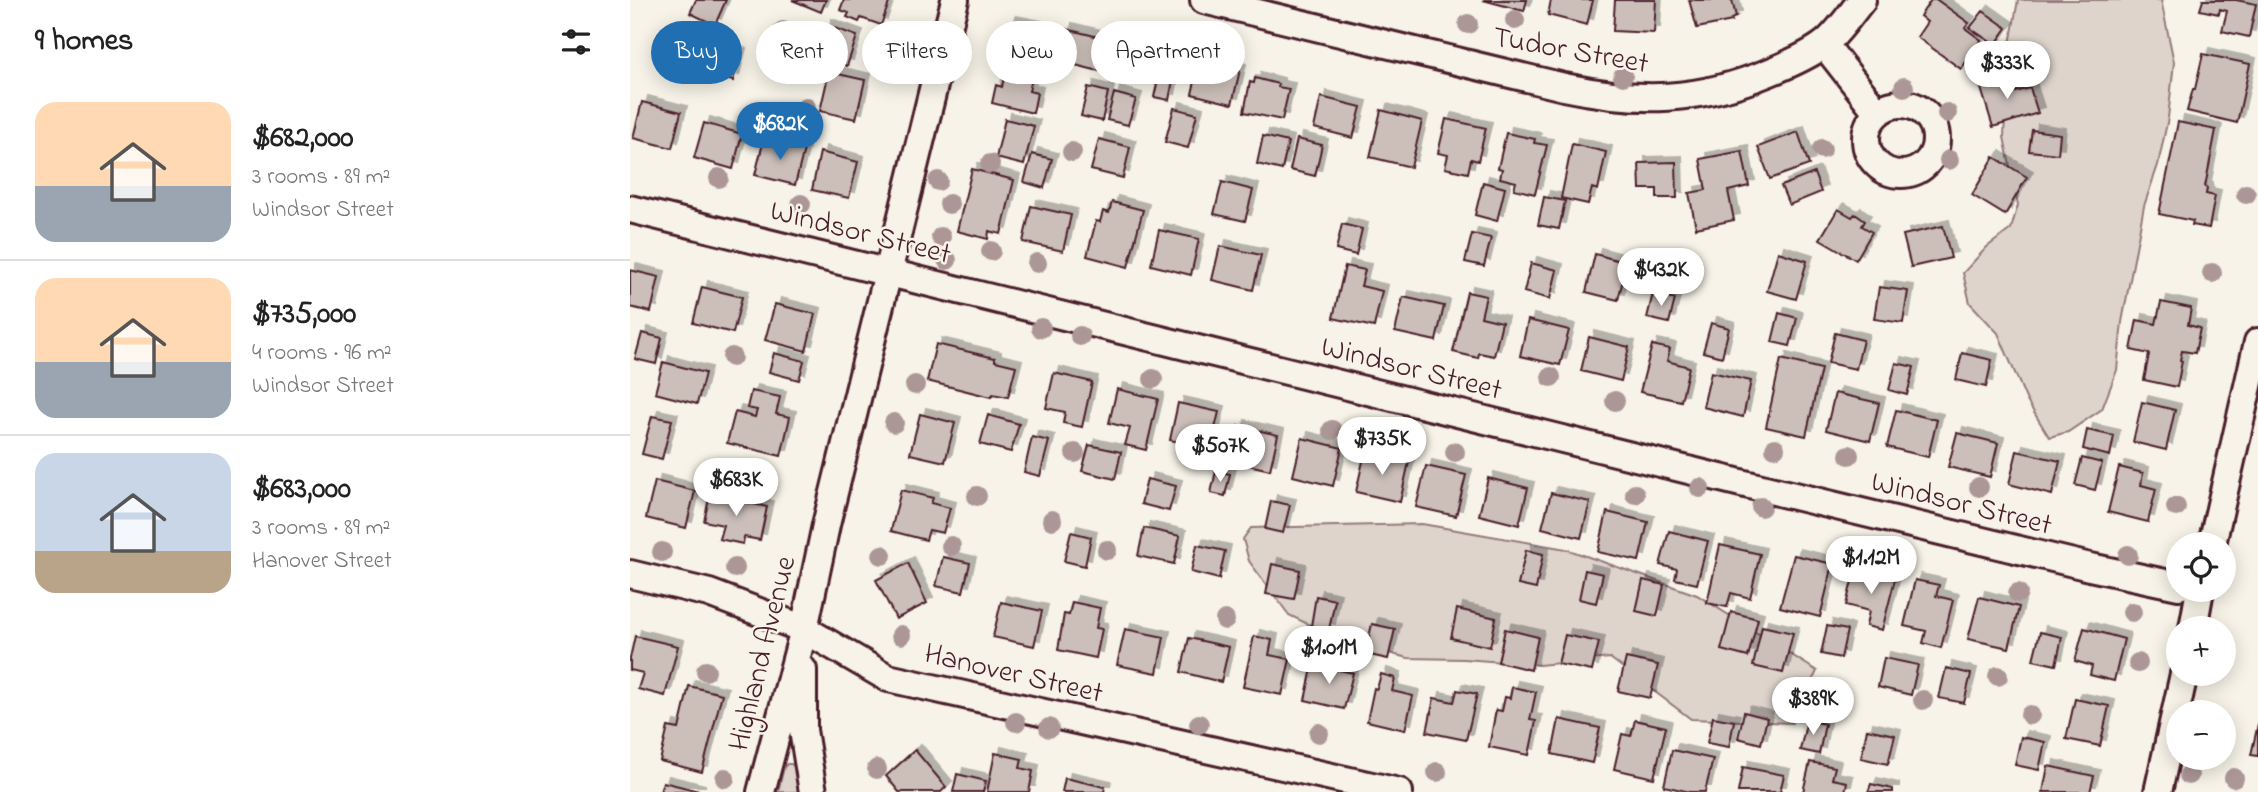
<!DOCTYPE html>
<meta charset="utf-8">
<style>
body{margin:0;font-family:"Indie Flower",sans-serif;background:#f6f6f6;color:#222;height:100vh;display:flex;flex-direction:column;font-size:26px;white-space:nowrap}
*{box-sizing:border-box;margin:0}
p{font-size:23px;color:#767676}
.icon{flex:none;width:38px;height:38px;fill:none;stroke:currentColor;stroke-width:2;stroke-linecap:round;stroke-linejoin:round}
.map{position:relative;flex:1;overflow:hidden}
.sheet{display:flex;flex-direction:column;background:#fff;width:630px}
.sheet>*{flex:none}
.hud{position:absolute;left:21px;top:21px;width:665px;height:63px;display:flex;gap:14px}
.tools{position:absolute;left:1536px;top:532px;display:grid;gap:14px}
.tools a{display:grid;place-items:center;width:70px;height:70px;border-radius:50%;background:#fff;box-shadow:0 4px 18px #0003;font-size:35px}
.price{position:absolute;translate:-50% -60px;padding:0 16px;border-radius:24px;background:#fff;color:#222;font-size:23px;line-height:46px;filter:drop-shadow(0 2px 4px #0008)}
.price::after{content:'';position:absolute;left:50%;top:42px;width:21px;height:16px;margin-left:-10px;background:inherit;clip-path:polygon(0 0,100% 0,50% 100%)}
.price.selected{background:#1f6fb2;color:#fff}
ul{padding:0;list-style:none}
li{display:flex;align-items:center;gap:21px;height:175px;padding:0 35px}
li+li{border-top:2px solid #e0e0e0}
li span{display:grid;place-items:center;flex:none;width:196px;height:140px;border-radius:21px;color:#555}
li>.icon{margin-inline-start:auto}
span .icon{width:84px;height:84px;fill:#fffc;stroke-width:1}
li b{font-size:30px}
h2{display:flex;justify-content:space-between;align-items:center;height:84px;padding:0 35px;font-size:30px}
.tag{padding:0 24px;border-radius:32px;background:#fff;box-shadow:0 4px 18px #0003;font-size:24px;line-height:63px}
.tag.selected{background:#1f6fb2;color:#fff}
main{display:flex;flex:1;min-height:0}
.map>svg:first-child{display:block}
</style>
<main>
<section class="sheet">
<h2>9 homes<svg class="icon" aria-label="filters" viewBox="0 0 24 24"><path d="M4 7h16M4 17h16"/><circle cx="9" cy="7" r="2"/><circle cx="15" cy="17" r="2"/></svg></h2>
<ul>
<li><span style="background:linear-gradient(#ffd9b3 60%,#9aa5b1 0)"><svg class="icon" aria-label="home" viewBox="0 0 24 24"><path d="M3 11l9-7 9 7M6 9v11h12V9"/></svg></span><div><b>$682,000</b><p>3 rooms · 89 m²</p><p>Windsor Street</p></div></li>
<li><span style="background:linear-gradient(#ffd9b3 60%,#9aa5b1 0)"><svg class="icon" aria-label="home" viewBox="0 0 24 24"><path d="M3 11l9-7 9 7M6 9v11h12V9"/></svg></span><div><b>$735,000</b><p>4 rooms · 96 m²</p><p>Windsor Street</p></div></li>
<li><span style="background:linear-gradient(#c9d6e8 70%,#b9a48a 0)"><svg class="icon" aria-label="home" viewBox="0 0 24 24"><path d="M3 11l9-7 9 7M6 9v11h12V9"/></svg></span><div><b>$683,000</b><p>3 rooms · 89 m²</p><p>Hanover Street</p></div></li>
</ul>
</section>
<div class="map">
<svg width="1628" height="792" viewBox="0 0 1628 792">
<defs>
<filter id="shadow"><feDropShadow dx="6" dy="-6" stdDeviation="0" flood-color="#0004"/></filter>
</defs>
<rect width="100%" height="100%" fill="#f7f3e8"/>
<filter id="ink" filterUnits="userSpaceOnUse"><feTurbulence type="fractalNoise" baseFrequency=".0143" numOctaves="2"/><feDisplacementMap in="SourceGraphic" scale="14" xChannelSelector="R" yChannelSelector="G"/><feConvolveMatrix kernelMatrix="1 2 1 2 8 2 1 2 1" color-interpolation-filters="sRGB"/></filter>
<g filter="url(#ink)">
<path fill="#ded4cc" stroke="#947a7c" stroke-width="2" d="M 1388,0 L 1531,0 L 1544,62 L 1538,118 L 1528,165 L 1514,206 L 1492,322 L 1487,370 L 1472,409 L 1438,432 L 1419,437 L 1397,401 L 1368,333 L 1340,303 L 1333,273 L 1357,247 L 1381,229 L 1388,205 L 1374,137 L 1378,55 Z
M 792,524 L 936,549 L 1067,595 L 1187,671 L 1162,723 L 1061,719 L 980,658 L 909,665 L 834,659 L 778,658 L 715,642 L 659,615 L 619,561 L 613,539 L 621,528 Z
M 157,764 L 161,764 L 165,767 L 171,792 L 148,792 L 154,767 Z"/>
<path fill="#ccbfb9" stroke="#4a1f2b" stroke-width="2" filter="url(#shadow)" d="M 66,0 L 96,0 L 85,25 L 60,13 Z
M 162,0 L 196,0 L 191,12 Z
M 214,0 L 260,0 L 251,25 L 231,18 L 229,22 L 217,17 L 219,13 L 210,10 Z
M 853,0 L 897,0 L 894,11 Z
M 921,0 L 963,0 L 957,25 L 918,15 Z
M 985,0 L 1026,0 L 1024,33 L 983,31 Z
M 1059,0 L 1102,0 L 1106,17 L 1101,19 L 1102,21 L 1067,28 Z
M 1301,0 L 1307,0 L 1339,23 L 1335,28 L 1351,40 L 1331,69 L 1287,37 L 1297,22 L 1290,16 Z
M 1573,0 L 1606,0 L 1626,4 L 1619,37 L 1592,31 L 1597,11 L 1590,9 L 1589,14 L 1570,10 Z
M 1353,11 L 1377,28 L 1365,45 L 1340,28 Z
M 380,22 L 406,27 L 406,29 L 420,32 L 412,64 L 406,63 L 399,91 L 407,93 L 403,113 L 362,103 L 366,85 L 372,87 L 379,55 L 372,54 Z
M 196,25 L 227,36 L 217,66 L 186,55 Z
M 436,29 L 477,39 L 469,71 L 429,61 Z
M 81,46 L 110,54 L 103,81 L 73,73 Z
M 507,47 L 548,55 L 539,100 L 524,97 L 527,84 L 501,78 Z
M 1573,54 L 1620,64 L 1607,123 L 1557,111 L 1563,89 L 1565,89 Z
M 570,60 L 610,70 L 602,104 L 562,94 Z
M 199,72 L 235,80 L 226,119 L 190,111 Z
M 1380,75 L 1386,92 L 1400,88 L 1408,113 L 1363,127 L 1350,85 Z
M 625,78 L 648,84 L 648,87 L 659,89 L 652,120 L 614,112 L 620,82 L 624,83 Z
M 458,87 L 478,92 L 472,121 L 451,116 Z
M 484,93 L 506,99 L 498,125 L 477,120 Z
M 691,97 L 731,107 L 723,138 L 684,128 Z
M 12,102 L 51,112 L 42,148 L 3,138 Z
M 544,108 L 567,114 L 558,148 L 535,142 Z
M 751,110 L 792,121 L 781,167 L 740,157 Z
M 375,119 L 404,126 L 394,165 L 366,158 Z
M 816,119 L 856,128 L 848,161 L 841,159 L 838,173 L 815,168 L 818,155 L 808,153 Z
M 1548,122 L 1586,130 L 1575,187 L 1577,188 L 1576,194 L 1585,196 L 1579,228 L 1562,225 L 1563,221 L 1529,214 Z
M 74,123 L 112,134 L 103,169 L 64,158 Z
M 1402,130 L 1430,134 L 1428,154 L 1399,151 Z
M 1168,132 L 1179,165 L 1140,179 L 1128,147 Z
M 876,133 L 905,139 L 904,143 L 917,145 L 905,194 L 884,189 L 886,182 L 870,178 L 872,169 L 868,168 Z
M 633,136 L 658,142 L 652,170 L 627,164 Z
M 134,139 L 174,149 L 165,185 L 125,175 Z
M 469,139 L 500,147 L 493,178 L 461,170 Z
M 667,139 L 692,145 L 685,176 L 660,170 Z
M 942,144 L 976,152 L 968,190 L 962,188 L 958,204 L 931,198 Z
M 1112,151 L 1119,186 L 1098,191 L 1104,220 L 1066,228 L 1059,193 L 1076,190 L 1070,159 Z
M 190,152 L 228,162 L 219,198 L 182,190 Z
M 402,154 L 422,159 L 414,188 L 394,182 Z
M 1364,157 L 1397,177 L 1375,215 L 1342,195 Z
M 1046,162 L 1047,198 L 1027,198 L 1027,189 L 1010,189 L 1009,163 Z
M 342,169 L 384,180 L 371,234 L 359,231 L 358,239 L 327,231 Z
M 1184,173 L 1191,192 L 1159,205 L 1151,186 Z
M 592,182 L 623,190 L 615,221 L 584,214 Z
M 853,182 L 875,188 L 867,221 L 845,215 Z
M 914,197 L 935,201 L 929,229 L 908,225 Z
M 482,202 L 513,210 L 498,267 L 457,256 L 466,221 L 470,222 L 473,211 L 479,213 Z
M 401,206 L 441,215 L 433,251 L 393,242 Z
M 1208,209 L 1222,217 L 1225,214 L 1235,221 L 1232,226 L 1242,232 L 1226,260 L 1190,239 Z
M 712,224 L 732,229 L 726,255 L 706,250 Z
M 1313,226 L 1321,258 L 1281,267 L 1273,235 Z
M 529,230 L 569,239 L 561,275 L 521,265 Z
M 842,234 L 861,238 L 854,266 L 835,262 Z
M 590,246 L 631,255 L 623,290 L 582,280 Z
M 1148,252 L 1177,261 L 1166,299 L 1137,291 Z
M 965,254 L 997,263 L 988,300 L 956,292 Z
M 901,263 L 927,270 L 920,299 L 894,292 Z
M 715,266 L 735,270 L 731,286 L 752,291 L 744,327 L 703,318 Z
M 0,270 L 29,277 L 21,312 L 0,307 Z
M 72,287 L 112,297 L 103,333 L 63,323 Z
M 1249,287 L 1278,291 L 1273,323 L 1244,319 Z
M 837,292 L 856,296 L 851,317 L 872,322 L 864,356 L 849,353 L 848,358 L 823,352 Z
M 1023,293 L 1045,299 L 1039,323 L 1017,318 Z
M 773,297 L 814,306 L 806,341 L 765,332 Z
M 1531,302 L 1561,308 L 1558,325 L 1570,328 L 1565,353 L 1552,351 L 1550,360 L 1552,361 L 1547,387 L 1514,380 L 1519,354 L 1501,350 L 1507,320 L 1526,324 Z
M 145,304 L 185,314 L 176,351 L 135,340 Z
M 1149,313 L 1167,318 L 1160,346 L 1142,342 Z
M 898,320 L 939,330 L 930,365 L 890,356 Z
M 1081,323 L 1099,328 L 1092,357 L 1073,352 Z
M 12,333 L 32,338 L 26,364 L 5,359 Z
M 1205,333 L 1233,340 L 1226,369 L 1198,363 Z
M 959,337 L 999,347 L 991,381 L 951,371 Z
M 306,344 L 365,358 L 365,361 L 386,366 L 378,397 L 363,394 L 361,397 L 297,381 Z
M 1022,345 L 1040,349 L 1037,361 L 1059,367 L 1051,401 L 1010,392 Z
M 144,353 L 174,361 L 169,380 L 139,372 Z
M 1332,353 L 1362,360 L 1356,387 L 1326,380 Z
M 1151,359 L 1191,369 L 1176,436 L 1136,427 Z
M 33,362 L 75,373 L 67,404 L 25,393 Z
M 1266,363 L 1284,367 L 1277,395 L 1259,390 Z
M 1081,372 L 1121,381 L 1113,417 L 1073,407 Z
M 424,373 L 462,382 L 452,427 L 433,423 L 435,412 L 416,408 Z
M 487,389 L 528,399 L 516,450 L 495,445 L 500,428 L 479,423 Z
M 121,391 L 150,397 L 146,414 L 160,417 L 151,456 L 97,443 L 105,412 L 125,417 L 127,410 L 117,408 Z
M 1205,393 L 1249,403 L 1240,441 L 1196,430 Z
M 1512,402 L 1545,410 L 1536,450 L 1503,442 Z
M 548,403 L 589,412 L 580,449 L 540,440 Z
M 1266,410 L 1307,420 L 1298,457 L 1257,447 Z
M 290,414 L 325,423 L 315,462 L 280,454 Z
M 358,415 L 389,424 L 381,452 L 350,444 Z
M 22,416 L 42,420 L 32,459 L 12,454 Z
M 609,426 L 648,435 L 640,470 L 601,461 Z
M 1457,430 L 1484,436 L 1480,456 L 1453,449 Z
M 1327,433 L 1368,443 L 1360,477 L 1318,467 Z
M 402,437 L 419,441 L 410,476 L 394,472 Z
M 672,438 L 712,448 L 703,486 L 663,476 Z
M 459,445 L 491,452 L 485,479 L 452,471 Z
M 1387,451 L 1430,461 L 1422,495 L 1379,484 Z
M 735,452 L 779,462 L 770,502 L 726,492 Z
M 1452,458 L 1472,463 L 1465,490 L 1445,485 Z
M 796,466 L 836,475 L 826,516 L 786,507 Z
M 1489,467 L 1513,473 L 1511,485 L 1526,489 L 1518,522 L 1478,512 Z
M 586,471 L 600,474 L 595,496 L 581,493 Z
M 858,478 L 898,488 L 889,525 L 849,515 Z
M 517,479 L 546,486 L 539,511 L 511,504 Z
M 25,481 L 65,491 L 56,528 L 16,518 Z
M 271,490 L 303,498 L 301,503 L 320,508 L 313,533 L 299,530 L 296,540 L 261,531 Z
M 921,493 L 960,502 L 951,538 L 912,528 Z
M 80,494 L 137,507 L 130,540 L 114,537 L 113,544 L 89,539 L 93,525 L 74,521 Z
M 641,501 L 660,505 L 653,533 L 635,529 Z
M 977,512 L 1018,522 L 1009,561 L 968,552 Z
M 514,528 L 550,536 L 544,564 L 508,556 Z
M 1039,531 L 1078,541 L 1067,584 L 1045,579 L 1047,569 L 1030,565 Z
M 441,532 L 461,537 L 455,566 L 434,561 Z
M 567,545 L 595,551 L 589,579 L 561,572 Z
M 1090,545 L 1130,554 L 1120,598 L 1101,593 L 1097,607 L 1077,603 Z
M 896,550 L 913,554 L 906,589 L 888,585 Z
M 1164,555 L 1203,564 L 1190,617 L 1150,607 Z
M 313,557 L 340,563 L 333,592 L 306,586 Z
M 278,563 L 297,603 L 266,619 L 246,580 Z
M 642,564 L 670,570 L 664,599 L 636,594 Z
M 1225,569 L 1265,579 L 1252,630 L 1236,626 L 1239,611 L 1216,605 Z
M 955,570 L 973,574 L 966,603 L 949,599 Z
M 1013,580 L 1034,585 L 1027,616 L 1006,611 Z
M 1285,580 L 1309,585 L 1306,596 L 1323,600 L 1311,648 L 1293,643 L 1296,631 L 1274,626 Z
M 686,596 L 705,600 L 699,630 L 681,626 Z
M 1349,597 L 1389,607 L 1379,648 L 1338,639 Z
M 371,602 L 412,611 L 404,646 L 363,637 Z
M 442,602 L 470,608 L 466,628 L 472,629 L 466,658 L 428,650 L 434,614 L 439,615 Z
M 827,609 L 866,618 L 860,647 L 821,638 Z
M 1101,612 L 1128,619 L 1118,657 L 1091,650 Z
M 742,624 L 765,629 L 758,659 L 735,654 Z
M 1132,626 L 1163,633 L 1153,673 L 1123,666 Z
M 1197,626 L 1217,630 L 1211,658 L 1191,654 Z
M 1454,628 L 1494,639 L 1484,681 L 1460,675 L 1462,666 L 1445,661 Z
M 495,629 L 534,637 L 527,673 L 487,665 Z
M 875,629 L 908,637 L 901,670 L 868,662 Z
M 1410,632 L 1432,637 L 1426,665 L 1403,660 Z
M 935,635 L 969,642 L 962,671 L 928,664 Z
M 5,636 L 48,646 L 35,696 L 8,689 L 13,673 L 0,670 L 0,658 Z
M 624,636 L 642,640 L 639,655 L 660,659 L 652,695 L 613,687 Z
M 559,638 L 599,647 L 591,682 L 551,672 Z
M 996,658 L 1028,665 L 1020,698 L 988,691 Z
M 1254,658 L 1288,665 L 1281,695 L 1248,687 Z
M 683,664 L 723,673 L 714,709 L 675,700 Z
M 1316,668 L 1341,674 L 1334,703 L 1309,698 Z
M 751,674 L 765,678 L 762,691 L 783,696 L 775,730 L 737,721 L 744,688 L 747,689 Z
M 59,686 L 92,694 L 72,772 L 30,761 L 38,727 L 49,729 Z
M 882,687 L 906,692 L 900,720 L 906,721 L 899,755 L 859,747 L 866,710 L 872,711 L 875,697 L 880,698 Z
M 827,690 L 847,694 L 836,740 L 797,732 L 804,698 L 824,702 Z
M 1445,699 L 1479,706 L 1470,746 L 1436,739 Z
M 1114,712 L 1137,718 L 1131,744 L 1108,738 Z
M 1083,717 L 1104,721 L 1099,747 L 1077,743 Z
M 929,719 L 970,728 L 962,763 L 922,754 Z
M 1005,720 L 1036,727 L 1024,778 L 984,769 L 992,734 L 1001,736 Z
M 1177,720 L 1195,724 L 1189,754 L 1170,750 Z
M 1628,724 L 1628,756 L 1621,755 Z
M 1237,729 L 1265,735 L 1258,764 L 1231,758 Z
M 1391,737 L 1415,742 L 1409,770 L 1385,765 Z
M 285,750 L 316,787 L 311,792 L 269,792 L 256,776 Z
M 1042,750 L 1083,759 L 1075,792 L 1060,792 L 1034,786 Z
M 365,753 L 392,759 L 390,768 L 403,771 L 399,792 L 357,792 Z
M 1180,762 L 1205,767 L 1202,779 L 1217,782 L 1215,792 L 1173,792 Z
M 1418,766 L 1464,776 L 1460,792 L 1413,792 Z
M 1113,767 L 1154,775 L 1150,792 L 1108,792 Z
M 327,774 L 356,781 L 353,792 L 323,792 Z
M 435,778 L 475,787 L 474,792 L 432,792 Z
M 33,782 L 69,791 L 69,792 L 30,792 Z
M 1241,784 L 1263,789 L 1263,792 L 1238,792 Z"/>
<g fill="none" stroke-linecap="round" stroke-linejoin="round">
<g stroke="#4a1f2b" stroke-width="32">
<path id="minor" d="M 574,0 L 934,87 C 1010,103 1067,102 1140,72 C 1157,65 1178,56 1193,45 C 1207,35 1221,13 1232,0
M 1194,44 L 1248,113
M1236 139a35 35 0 1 1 70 0a35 35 0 1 1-70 0Z
M 0,209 L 1115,484 L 1460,567 L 1549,586
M 1582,544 L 1628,342
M 0,574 L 79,593 L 174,629 L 258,678 L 769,792
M 1563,628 L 1570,590
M 173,670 L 173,730 L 183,792
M 131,792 L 174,629 L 196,525 L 325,0
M 1528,792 L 1554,674"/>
</g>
<use href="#minor" stroke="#f7f3e8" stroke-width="26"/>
</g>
<g fill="#ac9796">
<circle cx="885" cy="20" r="10"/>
<circle cx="838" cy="24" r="10"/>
<circle cx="153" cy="31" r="10"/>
<circle cx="993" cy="76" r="10"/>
<circle cx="1274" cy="87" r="10"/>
<circle cx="176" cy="107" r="10"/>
<circle cx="1317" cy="113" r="10"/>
<circle cx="1192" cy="149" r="10"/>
<circle cx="442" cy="152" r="10"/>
<circle cx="1319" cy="160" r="10"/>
<circle cx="360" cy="164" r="10"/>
<circle cx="89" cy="178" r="10"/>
<circle cx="308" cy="181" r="10"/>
<circle cx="1616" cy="194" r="10"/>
<circle cx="171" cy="204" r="10"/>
<circle cx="319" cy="204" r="10"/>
<circle cx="311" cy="237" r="10"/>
<circle cx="361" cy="251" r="10"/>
<circle cx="317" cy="260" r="10"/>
<circle cx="407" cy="263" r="10"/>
<circle cx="1582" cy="273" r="10"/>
<circle cx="411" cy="328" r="10"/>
<circle cx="450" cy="336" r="10"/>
<circle cx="102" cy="357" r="10"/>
<circle cx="921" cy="377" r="10"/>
<circle cx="523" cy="379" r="10"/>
<circle cx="285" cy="385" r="10"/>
<circle cx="985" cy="401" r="10"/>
<circle cx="264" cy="423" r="10"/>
<circle cx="702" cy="430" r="10"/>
<circle cx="1145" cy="448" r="10"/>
<circle cx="825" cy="452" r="10"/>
<circle cx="445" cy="453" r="10"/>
<circle cx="1219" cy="455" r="10"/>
<circle cx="77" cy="474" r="10"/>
<circle cx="1349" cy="487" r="10"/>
<circle cx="1070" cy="488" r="10"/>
<circle cx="1005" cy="494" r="10"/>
<circle cx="347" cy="496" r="10"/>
<circle cx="1131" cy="507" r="10"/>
<circle cx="1546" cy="507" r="10"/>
<circle cx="422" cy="520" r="10"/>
<circle cx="321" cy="546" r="10"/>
<circle cx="477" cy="550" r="10"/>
<circle cx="32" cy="552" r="10"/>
<circle cx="252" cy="555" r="10"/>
<circle cx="1498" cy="555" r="10"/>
<circle cx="1258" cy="560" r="10"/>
<circle cx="105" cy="568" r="10"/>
<circle cx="1388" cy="593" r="10"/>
<circle cx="1502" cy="612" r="10"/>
<circle cx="595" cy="620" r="10"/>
<circle cx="271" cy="635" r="10"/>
<circle cx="1508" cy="663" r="10"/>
<circle cx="76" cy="671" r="10"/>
<circle cx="1368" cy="676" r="10"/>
<circle cx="1293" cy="700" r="10"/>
<circle cx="1400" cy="715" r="10"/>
<circle cx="386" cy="722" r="10"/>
<circle cx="569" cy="724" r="10"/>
<circle cx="419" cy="728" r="10"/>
<circle cx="689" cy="733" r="10"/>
<circle cx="247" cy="769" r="10"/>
<circle cx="807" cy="772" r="10"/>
<circle cx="1559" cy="775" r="10"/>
<circle cx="95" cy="778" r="10"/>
<circle cx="1604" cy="778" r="10"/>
</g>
</g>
<g text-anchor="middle" stroke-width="5" stroke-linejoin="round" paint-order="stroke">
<g font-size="30" fill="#4a1f2b" stroke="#f7f3e8">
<text transform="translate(941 49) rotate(10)" y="10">Tudor Street</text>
<text transform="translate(231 231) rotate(14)" y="10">Windsor Street</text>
<text transform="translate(782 367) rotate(14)" y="10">Windsor Street</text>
<text transform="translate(1332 502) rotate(14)" y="10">Windsor Street</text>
<text transform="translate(131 653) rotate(-76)" y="10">Highland Avenue</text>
<text transform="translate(384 672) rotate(13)" y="10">Hanover Street</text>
</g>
</g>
</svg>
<div class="tools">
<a><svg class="icon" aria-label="locate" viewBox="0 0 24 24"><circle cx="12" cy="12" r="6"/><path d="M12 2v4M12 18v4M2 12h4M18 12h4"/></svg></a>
<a>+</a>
<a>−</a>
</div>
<b class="price" style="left:1377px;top:101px">$333K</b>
<b class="price selected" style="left:150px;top:162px">$682K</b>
<b class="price" style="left:1031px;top:308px">$432K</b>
<b class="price" style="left:752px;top:477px">$735K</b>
<b class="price" style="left:590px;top:484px">$507K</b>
<b class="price" style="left:106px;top:518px">$683K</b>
<b class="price" style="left:1241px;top:596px">$1.12M</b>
<b class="price" style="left:699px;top:686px">$1.01M</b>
<b class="price" style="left:1183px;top:737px">$389K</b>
<div class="hud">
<a class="tag selected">Buy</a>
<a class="tag">Rent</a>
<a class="tag">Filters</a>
<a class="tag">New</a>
<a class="tag">Apartment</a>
</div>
</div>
</main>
